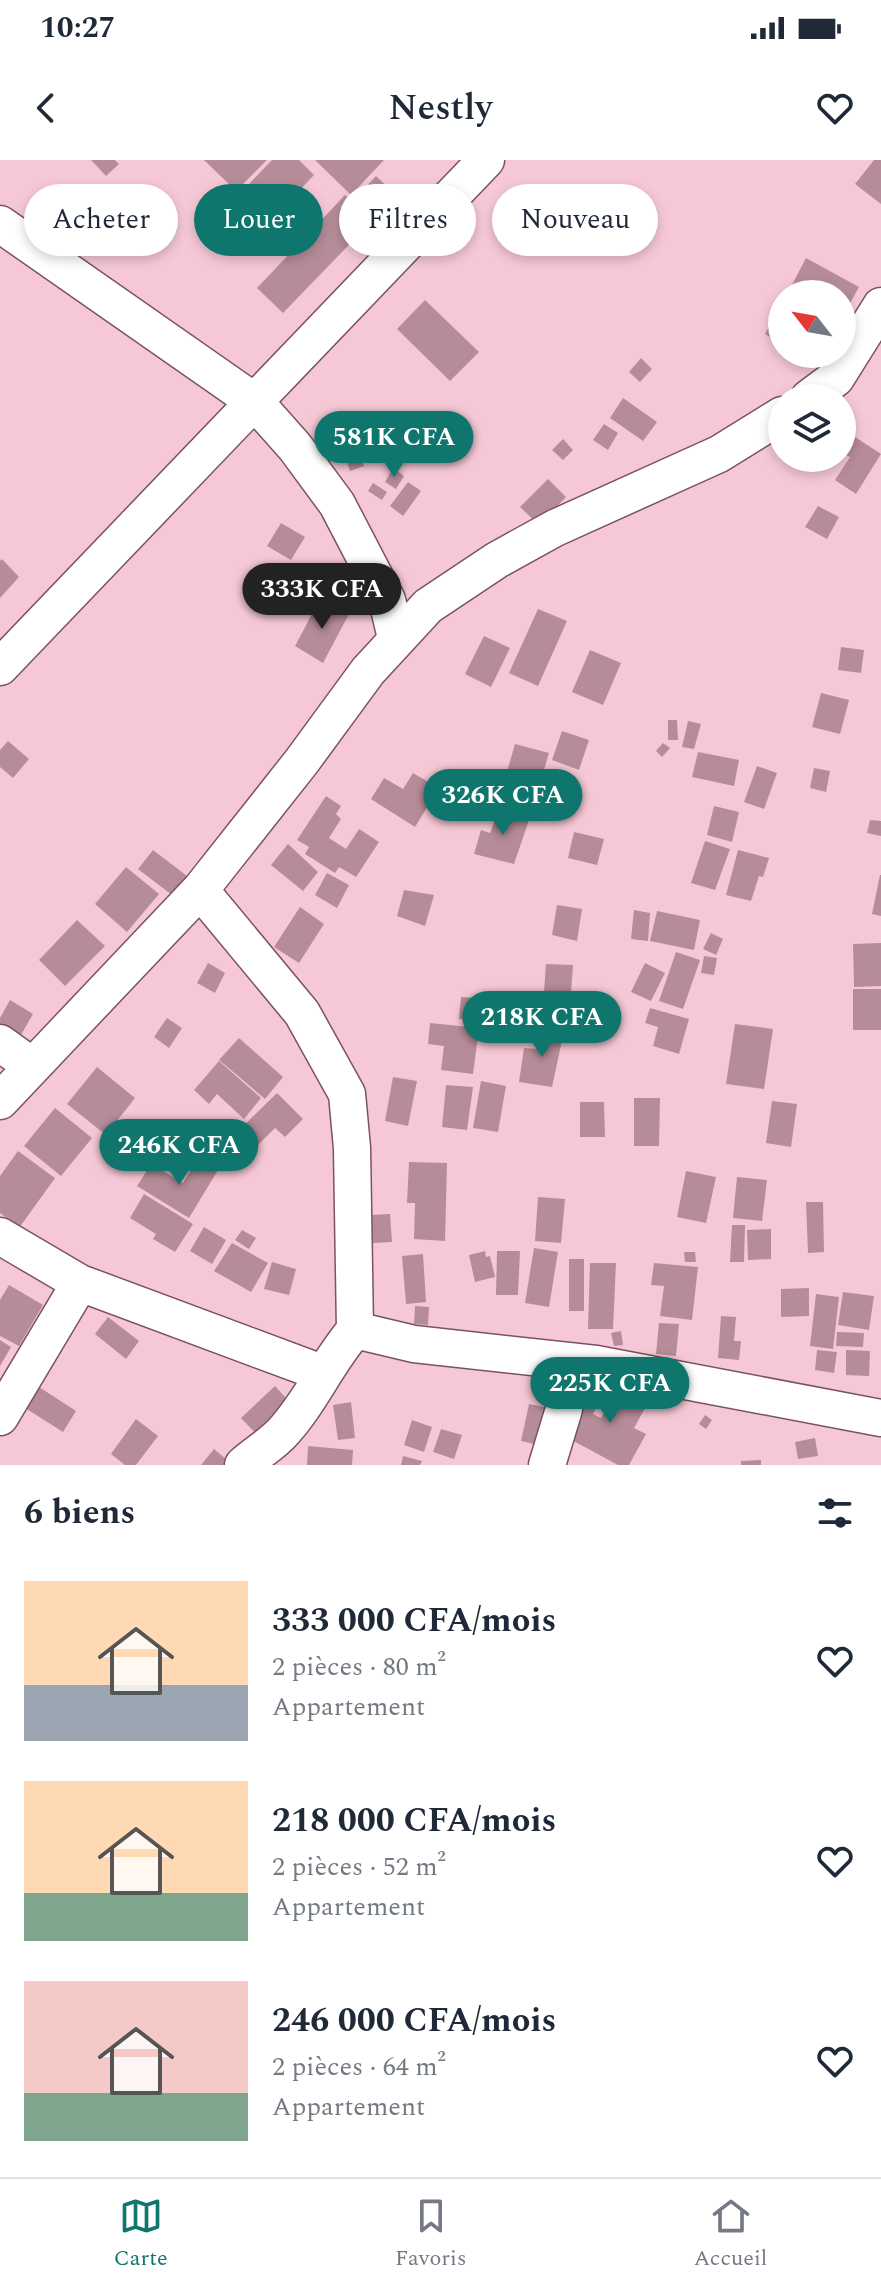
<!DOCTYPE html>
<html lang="fr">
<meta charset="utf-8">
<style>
body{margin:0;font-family:Spectral,serif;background:#f2f2f3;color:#1f2937;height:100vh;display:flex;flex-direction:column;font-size:30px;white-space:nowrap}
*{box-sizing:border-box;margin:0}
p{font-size:26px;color:#747a83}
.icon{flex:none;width:44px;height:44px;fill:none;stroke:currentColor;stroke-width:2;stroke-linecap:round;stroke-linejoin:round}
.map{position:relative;height:1305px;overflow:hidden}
.sheet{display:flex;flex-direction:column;background:#fff;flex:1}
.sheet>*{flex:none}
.hud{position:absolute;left:24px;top:24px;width:834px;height:72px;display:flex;gap:16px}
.needle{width:52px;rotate:301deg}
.fabs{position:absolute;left:768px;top:120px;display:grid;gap:16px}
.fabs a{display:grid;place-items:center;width:88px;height:88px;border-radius:50%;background:#fff;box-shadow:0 4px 12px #0003;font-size:40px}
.price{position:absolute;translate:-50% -68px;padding:0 18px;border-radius:28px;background:#0f766e;color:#fff;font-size:26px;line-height:52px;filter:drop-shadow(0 2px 4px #0008)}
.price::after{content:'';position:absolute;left:50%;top:48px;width:24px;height:18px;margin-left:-12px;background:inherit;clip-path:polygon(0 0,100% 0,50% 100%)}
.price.current{background:#222;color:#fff}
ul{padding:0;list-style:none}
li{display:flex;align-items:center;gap:24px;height:200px;padding:0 24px}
li span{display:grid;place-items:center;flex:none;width:224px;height:160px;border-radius:0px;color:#555}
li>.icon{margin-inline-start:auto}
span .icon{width:96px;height:96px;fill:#fffc;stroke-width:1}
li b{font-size:34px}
h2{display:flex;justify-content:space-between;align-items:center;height:96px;padding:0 24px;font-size:34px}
.tag{padding:0 28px;border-radius:36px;background:#fff;box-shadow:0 4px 12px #0003;font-size:28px;line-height:72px}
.tag.current{background:#0f766e;color:#fff}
.status{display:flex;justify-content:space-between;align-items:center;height:56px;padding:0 40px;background:#fff;direction:ltr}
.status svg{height:22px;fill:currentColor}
header{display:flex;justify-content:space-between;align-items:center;height:104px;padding:0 24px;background:#fff;font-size:36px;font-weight:600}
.tab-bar{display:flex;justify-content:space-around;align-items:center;height:112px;border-top:2px solid #e0e1e3;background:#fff;font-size:22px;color:#747a83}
.tab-bar a{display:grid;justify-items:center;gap:4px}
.tab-bar .current{color:#0f766e}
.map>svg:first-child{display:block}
</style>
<div class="status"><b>10:27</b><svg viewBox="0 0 49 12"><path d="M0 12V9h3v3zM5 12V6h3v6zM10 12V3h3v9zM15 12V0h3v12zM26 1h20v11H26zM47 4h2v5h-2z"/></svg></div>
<header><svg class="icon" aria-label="back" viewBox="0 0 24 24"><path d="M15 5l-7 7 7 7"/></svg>Nestly<svg class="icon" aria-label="heart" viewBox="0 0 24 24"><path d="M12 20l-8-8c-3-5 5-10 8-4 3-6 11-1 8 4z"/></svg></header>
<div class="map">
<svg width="881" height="1305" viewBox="0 0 881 1305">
<rect width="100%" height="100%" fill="#f6c8d6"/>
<path fill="#b78c99" d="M 91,0 L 115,0 L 119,4 L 106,16 Z
M 204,0 L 267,0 L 236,31 Z
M 272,0 L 299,0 L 314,15 L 239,94 L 209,66 Z
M 315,0 L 384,0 L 351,35 Z
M 874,0 L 881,0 L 881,44 L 855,24 Z
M 376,16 L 392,31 L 373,51 L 357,36 Z
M 345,35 L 371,62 L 283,153 L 257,128 Z
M 528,39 L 548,58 L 532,76 L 512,57 Z
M 806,98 L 859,127 L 842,158 L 842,134 L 787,134 Z
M 425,140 L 479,192 L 450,221 L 397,169 Z
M 782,143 L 782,184 L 765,174 Z
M 801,194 L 822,194 L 817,203 Z
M 641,198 L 652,209 L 640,222 L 629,212 Z
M 623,238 L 657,262 L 643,281 L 610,258 Z
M 604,264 L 618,273 L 608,290 L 593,280 Z
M 855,277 L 881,294 L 856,334 L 835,320 L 850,297 L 844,294 Z
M 354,278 L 364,306 L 350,311 L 340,283 Z
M 563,279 L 573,290 L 563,300 L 552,290 Z
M 393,308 L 404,316 L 396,329 L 385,322 Z
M 548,319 L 566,337 L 539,365 L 520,347 Z
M 408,322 L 421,331 L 403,356 L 390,346 Z
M 373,323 L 387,332 L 382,340 L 368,331 Z
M 818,346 L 839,357 L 827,379 L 805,367 Z
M 281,363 L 305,377 L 291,400 L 267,386 Z
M 2,399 L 19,417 L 0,438 L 0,401 Z
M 320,439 L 349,454 L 323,503 L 295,486 Z
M 538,449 L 567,461 L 538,526 L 509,513 Z
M 484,476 L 510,488 L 491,527 L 465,514 Z
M 841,487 L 864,490 L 861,513 L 838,510 Z
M 590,490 L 621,503 L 603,545 L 572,532 Z
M 821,533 L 849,540 L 840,574 L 812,567 Z
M 668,560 L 677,560 L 678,580 L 668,580 Z
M 688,561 L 701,564 L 694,589 L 682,587 Z
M 562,571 L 589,580 L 579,610 L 552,600 Z
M 8,581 L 29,599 L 13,618 L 0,607 L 0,590 Z
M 663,583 L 670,588 L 662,597 L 656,591 Z
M 515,584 L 549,593 L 535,640 L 502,629 Z
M 698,592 L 739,600 L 734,626 L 692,617 Z
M 757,606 L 777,613 L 764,649 L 744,642 Z
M 814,608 L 830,611 L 826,632 L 810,628 Z
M 460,610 L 470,616 L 463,631 L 452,625 Z
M 413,613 L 439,628 L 415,667 L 371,639 L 384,618 L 403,629 Z
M 326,636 L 341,646 L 336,654 L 341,659 L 329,678 L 346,689 L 359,669 L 379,682 L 356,717 L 339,707 L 335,713 L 305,694 L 309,687 L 297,680 Z
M 714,646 L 739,652 L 732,682 L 707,675 Z
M 500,648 L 530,657 L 514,704 L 474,694 L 481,670 L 490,673 Z
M 870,660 L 881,661 L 881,676 L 867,673 Z
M 574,672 L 604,679 L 597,705 L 568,698 Z
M 705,681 L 730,689 L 715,730 L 691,723 Z
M 288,684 L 318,712 L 303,731 L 271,705 Z
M 153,690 L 187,716 L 172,735 L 138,709 Z
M 738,690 L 769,698 L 763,717 L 759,716 L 751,741 L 726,735 Z
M 126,707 L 159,734 L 127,772 L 95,744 Z
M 327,713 L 349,725 L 337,748 L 315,735 Z
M 880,715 L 881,715 L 881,756 L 872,754 Z
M 404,730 L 434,735 L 425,766 L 397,756 Z
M 557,745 L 582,749 L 577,781 L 552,775 Z
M 300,747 L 324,764 L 299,803 L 274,787 Z
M 634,750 L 650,753 L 648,781 L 631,779 Z
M 657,751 L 700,760 L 694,790 L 650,781 Z
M 77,760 L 105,786 L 65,826 L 39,800 Z
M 711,773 L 723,779 L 716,795 L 703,789 Z
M 881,783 L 881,826 L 854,827 L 853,784 Z
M 676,792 L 700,800 L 683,849 L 659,841 Z
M 704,796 L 717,798 L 714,815 L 701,813 Z
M 208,803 L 225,813 L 215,833 L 197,823 Z
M 645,803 L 665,813 L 651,841 L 631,832 Z
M 546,804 L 573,805 L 570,846 L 543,845 Z
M 853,829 L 881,829 L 881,870 L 853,870 Z
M 461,837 L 480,838 L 479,860 L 459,859 Z
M 10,840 L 33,854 L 18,880 L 0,870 L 0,858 Z
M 650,848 L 689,859 L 679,894 L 653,886 L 658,867 L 645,863 Z
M 167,858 L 182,868 L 169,888 L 154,877 Z
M 430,863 L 479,868 L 473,914 L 441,910 L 444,886 L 428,884 Z
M 735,864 L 773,869 L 764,929 L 726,924 Z
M 535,869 L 564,871 L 552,927 L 519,922 L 524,888 L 537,889 Z
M 239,878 L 283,917 L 265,939 L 219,900 Z
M 219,901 L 261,938 L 244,959 L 217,934 L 209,944 L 194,930 Z
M 97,907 L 135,938 L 106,975 L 67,944 Z
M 393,917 L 417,921 L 408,966 L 385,961 Z
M 481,921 L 506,926 L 498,972 L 473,968 Z
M 446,925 L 473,927 L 467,970 L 442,967 Z
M 277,933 L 303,959 L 285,977 L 275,968 L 255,988 L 238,971 Z
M 634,938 L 660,938 L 659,986 L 634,986 Z
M 772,941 L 797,944 L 791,987 L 766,983 Z
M 580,942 L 604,942 L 605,977 L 580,977 Z
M 55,948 L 92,978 L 61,1016 L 24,986 Z
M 18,991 L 55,1018 L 19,1068 L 0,1053 L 0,1016 Z
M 199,998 L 218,1010 L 189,1058 L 137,1026 L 151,1004 L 183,1023 Z
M 409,1002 L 447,1003 L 445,1081 L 414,1079 L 415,1043 L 407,1043 Z
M 686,1011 L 716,1017 L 706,1063 L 677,1057 Z
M 737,1017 L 767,1020 L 762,1061 L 733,1058 Z
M 144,1034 L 193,1064 L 175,1092 L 153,1079 L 156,1074 L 130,1058 Z
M 538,1037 L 565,1039 L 561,1083 L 535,1081 Z
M 806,1042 L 823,1042 L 824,1092 L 808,1093 Z
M 390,1054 L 392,1082 L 373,1083 L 371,1055 Z
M 732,1065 L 745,1065 L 744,1102 L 730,1102 Z
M 204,1067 L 226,1080 L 212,1104 L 190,1091 Z
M 771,1069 L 771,1099 L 748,1100 L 747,1070 Z
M 242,1070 L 256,1078 L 249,1089 L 235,1080 Z
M 232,1083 L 268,1103 L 251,1132 L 214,1111 Z
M 534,1088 L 558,1092 L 549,1147 L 525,1143 Z
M 485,1091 L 486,1097 L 490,1096 L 495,1117 L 475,1122 L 469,1095 Z
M 497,1091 L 520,1091 L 518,1135 L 496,1135 Z
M 684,1092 L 695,1092 L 696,1102 L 685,1102 Z
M 423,1094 L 426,1142 L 406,1144 L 402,1096 Z
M 569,1099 L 584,1099 L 584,1151 L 569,1151 Z
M 272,1102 L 296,1109 L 289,1135 L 264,1129 Z
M 590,1103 L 616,1103 L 613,1169 L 588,1169 Z
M 654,1103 L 698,1107 L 692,1160 L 660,1156 L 664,1126 L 651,1125 Z
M 9,1125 L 43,1145 L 19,1186 L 0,1176 L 0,1140 Z
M 809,1128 L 809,1156 L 781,1157 L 781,1129 Z
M 843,1132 L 874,1136 L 869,1170 L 838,1165 Z
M 816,1134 L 839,1137 L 833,1189 L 810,1186 Z
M 415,1146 L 429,1147 L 428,1165 L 414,1164 Z
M 721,1156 L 736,1157 L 734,1181 L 741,1181 L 739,1200 L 718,1198 Z
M 108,1157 L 139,1181 L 126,1199 L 95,1174 Z
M 659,1163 L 679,1164 L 676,1196 L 656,1194 Z
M 621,1171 L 623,1185 L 614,1186 L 611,1173 Z
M 837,1172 L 864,1173 L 863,1187 L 836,1186 Z
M 0,1180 L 11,1187 L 0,1206 Z
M 817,1190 L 837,1192 L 834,1213 L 815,1210 Z
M 846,1190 L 870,1191 L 869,1216 L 846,1215 Z
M 619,1224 L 649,1241 L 634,1268 L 646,1274 L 629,1305 L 618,1305 L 568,1278 L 585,1226 L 602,1235 L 593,1254 L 601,1258 Z
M 36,1225 L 76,1251 L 63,1272 L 22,1246 Z
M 275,1226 L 295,1248 L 261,1279 L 241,1258 Z
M 351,1242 L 355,1278 L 338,1280 L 333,1245 Z
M 529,1244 L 555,1249 L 547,1287 L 521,1281 Z
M 705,1255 L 712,1260 L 706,1269 L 699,1264 Z
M 136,1259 L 158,1276 L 136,1305 L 125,1305 L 111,1294 Z
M 412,1260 L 432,1267 L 424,1292 L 404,1285 Z
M 441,1269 L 462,1275 L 454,1299 L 433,1292 Z
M 815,1278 L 818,1296 L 798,1299 L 795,1282 Z
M 308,1286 L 353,1290 L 352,1305 L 307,1305 Z
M 214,1289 L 233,1305 L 201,1305 Z
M 403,1296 L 422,1301 L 420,1305 L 401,1305 Z
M 761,1300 L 761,1305 L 741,1305 L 741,1301 Z"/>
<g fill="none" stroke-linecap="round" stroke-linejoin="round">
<g stroke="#7a535f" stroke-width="39">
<path id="street" d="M 0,64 L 255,242 L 295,287 L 337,344 L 387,440 L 396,478
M 809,238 L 836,218 L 881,146
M 0,507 L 486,0
M 200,730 L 302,853 L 347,934 L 352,988 L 355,1170 L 414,1184 L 596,1204 L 881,1258
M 0,883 L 32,906
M 0,941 L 200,730 L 302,601 L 368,511 L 428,446 L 497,400 L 555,368 L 719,294 L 782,255
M 0,1076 L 80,1123
M 0,1257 L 80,1123 L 322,1213
M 243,1305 C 255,1294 271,1285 282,1273 C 311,1242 327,1202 355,1170
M 547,1305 L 564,1249 L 572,1202"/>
</g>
<use href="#street" stroke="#fff" stroke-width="36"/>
</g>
</svg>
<div class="fabs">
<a><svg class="needle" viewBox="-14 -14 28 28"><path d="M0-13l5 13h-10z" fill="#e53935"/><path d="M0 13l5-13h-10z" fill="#747a83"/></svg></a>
<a><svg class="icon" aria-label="layers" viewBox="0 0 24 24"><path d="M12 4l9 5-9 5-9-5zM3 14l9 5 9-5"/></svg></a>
</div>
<b class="price" style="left:394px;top:319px">581K CFA</b>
<b class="price current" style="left:322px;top:471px">333K CFA</b>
<b class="price" style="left:503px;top:677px">326K CFA</b>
<b class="price" style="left:542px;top:899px">218K CFA</b>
<b class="price" style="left:179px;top:1027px">246K CFA</b>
<b class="price" style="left:610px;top:1265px">225K CFA</b>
<div class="hud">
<a class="tag">Acheter</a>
<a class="tag current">Louer</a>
<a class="tag">Filtres</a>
<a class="tag">Nouveau</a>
</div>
</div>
<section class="sheet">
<h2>6 biens<svg class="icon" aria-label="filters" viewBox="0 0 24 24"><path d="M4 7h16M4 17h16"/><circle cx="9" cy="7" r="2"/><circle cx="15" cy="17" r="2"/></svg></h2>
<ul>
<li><span style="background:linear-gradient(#ffd9b3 65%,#9aa5b1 0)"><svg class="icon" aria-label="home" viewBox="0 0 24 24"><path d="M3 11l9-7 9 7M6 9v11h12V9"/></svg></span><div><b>333 000 CFA/mois</b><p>2 pièces · 80 m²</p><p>Appartement</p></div><svg class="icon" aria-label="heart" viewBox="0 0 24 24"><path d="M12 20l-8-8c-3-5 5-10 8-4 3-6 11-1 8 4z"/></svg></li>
<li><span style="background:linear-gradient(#ffd9b3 70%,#7fa58c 0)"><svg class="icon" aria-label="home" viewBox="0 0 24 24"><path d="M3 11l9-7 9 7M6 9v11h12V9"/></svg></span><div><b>218 000 CFA/mois</b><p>2 pièces · 52 m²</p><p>Appartement</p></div><svg class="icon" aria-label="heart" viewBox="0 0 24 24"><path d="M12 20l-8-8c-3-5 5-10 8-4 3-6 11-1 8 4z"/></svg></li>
<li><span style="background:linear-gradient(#f6c9c9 70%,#7fa58c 0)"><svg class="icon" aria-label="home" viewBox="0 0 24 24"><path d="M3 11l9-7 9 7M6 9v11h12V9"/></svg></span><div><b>246 000 CFA/mois</b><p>2 pièces · 64 m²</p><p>Appartement</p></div><svg class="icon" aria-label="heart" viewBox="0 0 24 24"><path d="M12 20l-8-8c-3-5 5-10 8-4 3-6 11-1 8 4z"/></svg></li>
</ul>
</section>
<nav class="tab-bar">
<a class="current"><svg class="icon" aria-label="map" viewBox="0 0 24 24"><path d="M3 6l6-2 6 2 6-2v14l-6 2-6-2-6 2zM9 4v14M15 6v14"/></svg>Carte</a>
<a><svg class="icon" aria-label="saved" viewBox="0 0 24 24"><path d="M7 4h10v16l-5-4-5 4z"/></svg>Favoris</a>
<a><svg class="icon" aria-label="home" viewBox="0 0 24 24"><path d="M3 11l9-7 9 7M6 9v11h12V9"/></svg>Accueil</a>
</nav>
